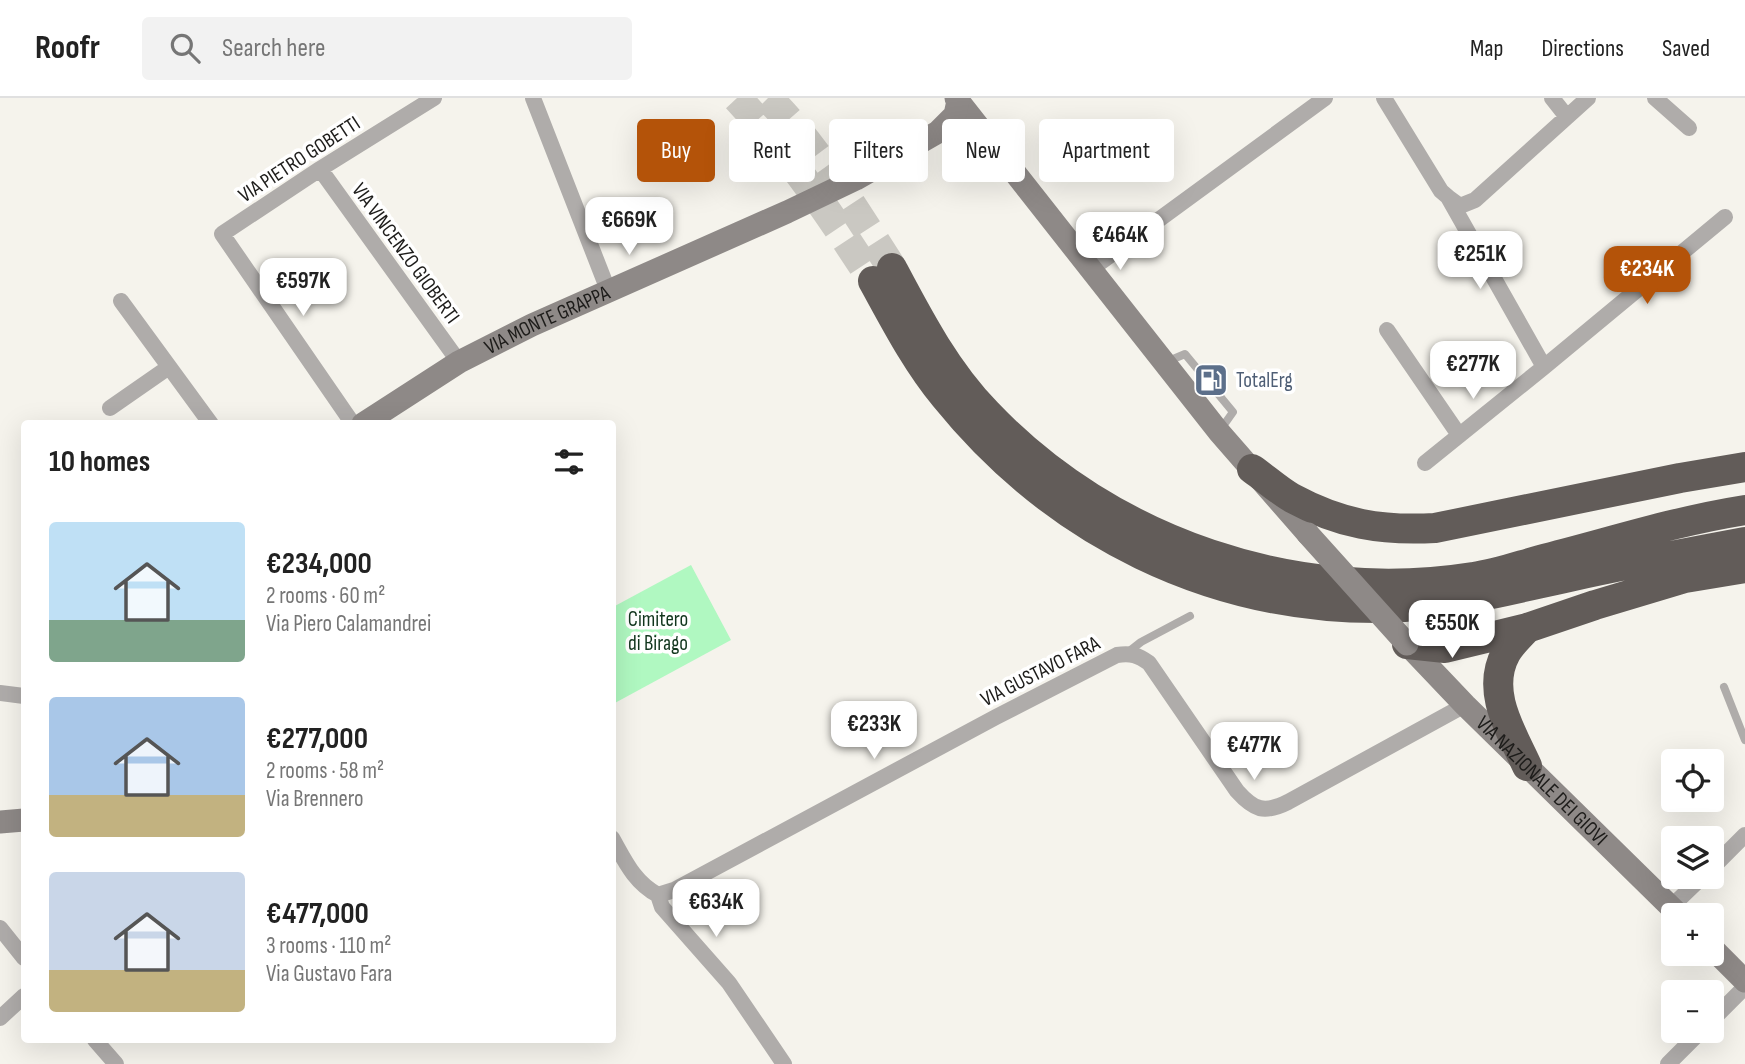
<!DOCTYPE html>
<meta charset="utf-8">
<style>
body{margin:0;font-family:"Sofia Sans Condensed",sans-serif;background:#f2f2f2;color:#222;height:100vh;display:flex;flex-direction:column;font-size:26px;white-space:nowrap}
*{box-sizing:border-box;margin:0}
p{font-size:23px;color:#767676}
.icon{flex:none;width:38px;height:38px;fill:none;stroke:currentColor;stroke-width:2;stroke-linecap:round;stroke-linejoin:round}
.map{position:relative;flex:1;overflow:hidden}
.drawer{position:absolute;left:21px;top:322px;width:595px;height:623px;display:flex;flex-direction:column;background:#fff;border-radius:7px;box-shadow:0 7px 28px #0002}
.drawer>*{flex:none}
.hud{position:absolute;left:637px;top:21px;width:665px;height:63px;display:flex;gap:14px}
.controls{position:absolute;left:1661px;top:651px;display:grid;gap:14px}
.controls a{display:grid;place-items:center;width:63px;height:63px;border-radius:7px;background:#fff;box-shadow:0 7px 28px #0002;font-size:35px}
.price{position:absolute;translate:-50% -60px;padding:0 16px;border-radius:14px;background:#fff;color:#222;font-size:23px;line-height:46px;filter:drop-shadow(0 2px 4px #0008)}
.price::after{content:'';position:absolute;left:50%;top:42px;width:21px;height:16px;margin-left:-10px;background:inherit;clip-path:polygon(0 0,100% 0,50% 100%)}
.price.active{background:#b45309;color:#fff}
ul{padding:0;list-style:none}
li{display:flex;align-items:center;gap:21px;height:175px;padding:0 28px}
li span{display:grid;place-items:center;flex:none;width:196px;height:140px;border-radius:7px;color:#555}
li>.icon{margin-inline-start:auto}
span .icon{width:84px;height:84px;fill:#fffc;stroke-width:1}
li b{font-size:30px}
h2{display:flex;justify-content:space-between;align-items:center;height:84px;padding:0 28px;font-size:30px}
.pill{padding:0 24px;border-radius:7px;background:#fff;box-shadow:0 7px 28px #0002;font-size:24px;line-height:63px}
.pill.active{background:#b45309;color:#fff}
header{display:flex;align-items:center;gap:42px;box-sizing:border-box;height:98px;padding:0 35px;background:#fff;border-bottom:2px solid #e0e0e0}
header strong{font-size:33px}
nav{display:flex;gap:38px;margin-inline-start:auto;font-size:24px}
.search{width:490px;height:63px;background:#f2f2f2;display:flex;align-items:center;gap:18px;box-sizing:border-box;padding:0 24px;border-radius:7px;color:#767676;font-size:26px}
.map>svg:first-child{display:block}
</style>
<header>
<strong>Roofr</strong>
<div class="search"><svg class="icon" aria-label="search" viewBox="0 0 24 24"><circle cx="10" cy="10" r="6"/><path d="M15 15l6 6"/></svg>Search here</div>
<nav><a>Map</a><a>Directions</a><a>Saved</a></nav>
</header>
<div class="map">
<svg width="1745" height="966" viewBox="0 0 1745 966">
<rect width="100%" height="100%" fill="#f5f3ec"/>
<path fill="#b0f8c1" d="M 691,467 L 731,542 L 613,606 L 613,509 Z"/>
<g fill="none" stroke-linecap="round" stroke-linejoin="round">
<path stroke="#cac8c2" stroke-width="30" stroke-dasharray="30 15" stroke-linecap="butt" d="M 737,0 C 789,56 831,118 873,183
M 768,0 C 817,49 854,111 892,170"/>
<path stroke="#afacaa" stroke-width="8" d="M 1166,264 L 1185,256 L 1233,314 L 1221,331
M 1127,555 L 1141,544 L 1190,518
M 1724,589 L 1745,642"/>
<path stroke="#afacaa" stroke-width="16" d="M 533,0 L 608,192
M 1384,0 L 1441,93 L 1448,99 L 1544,269
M 1552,0 L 1567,19
M 1655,0 L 1689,30
M 320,71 L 459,264
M 1449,100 L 1460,108 L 1475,102 L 1588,0
M 1090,172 L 1325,0
M 121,203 L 211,326
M 1387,232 L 1459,337
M 110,310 L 169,269
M 353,326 L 222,136 L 320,71 L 434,0
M 1425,365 L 1544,269 L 1725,119
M 0,595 L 24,598
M 612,740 C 625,763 634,784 658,797 L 662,809 L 729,885 L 784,966
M 1712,770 L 1745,737
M 658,797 L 674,792 L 996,619 L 1117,557 C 1131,555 1138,557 1149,565 L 1237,693 C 1254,712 1264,716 1288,704 L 1465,607
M 1671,809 L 1702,779
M 0,830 L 24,860
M 0,920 L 24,898
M 1712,922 L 1745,889
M 95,942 L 116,966
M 1668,966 L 1701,933"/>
<g stroke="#8e8987" stroke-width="23">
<path d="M 956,0 L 1219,334 L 1308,436"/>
<path id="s1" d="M 363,326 L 459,264 L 532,227 L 787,114 L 856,81 L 938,34 L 955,17 L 958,3"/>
<path id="s2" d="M 1407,546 L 1465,607 L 1679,817"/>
<path d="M 0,724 L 24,722"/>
<path d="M 1712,850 L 1745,883"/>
</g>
<path stroke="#625c59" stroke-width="30" d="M 892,170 C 919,221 946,273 987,315 C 1111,445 1296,507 1473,479 C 1496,476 1518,468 1540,462 C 1608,445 1675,423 1745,412
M 873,183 C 895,223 916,264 945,299 C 1055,435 1212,513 1387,510 C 1448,508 1509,492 1569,479 C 1627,466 1686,455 1745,444
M 1252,371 C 1265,380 1278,392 1292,400 C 1340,426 1381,433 1435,430 L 1680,380 L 1745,369
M 1407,546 L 1445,550 L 1527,530 L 1595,507 L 1685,480 L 1745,470
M 1527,668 C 1511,633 1485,593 1506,555 C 1511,546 1520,538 1527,530"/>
<path stroke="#8e8987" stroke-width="23" d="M 1308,436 L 1407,546"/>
</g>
<defs>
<g id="fuel-square" transform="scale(1.75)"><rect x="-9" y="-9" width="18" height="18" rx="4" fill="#5c6f8a" stroke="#fff"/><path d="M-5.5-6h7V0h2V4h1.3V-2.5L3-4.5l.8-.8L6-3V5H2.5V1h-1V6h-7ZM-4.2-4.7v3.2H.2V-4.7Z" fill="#fff"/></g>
</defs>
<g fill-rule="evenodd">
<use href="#fuel-square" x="1211" y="282"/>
</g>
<g text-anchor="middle" stroke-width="7" stroke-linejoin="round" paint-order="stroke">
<g font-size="21" fill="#1d1c1a" stroke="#fff">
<text transform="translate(299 61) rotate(-33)" y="7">VIA PIETRO GOBETTI</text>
<text transform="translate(406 155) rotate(54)" y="7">VIA VINCENZO GIOBERTI</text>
<text dy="7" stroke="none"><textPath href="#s1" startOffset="212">VIA MONTE GRAPPA</textPath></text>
<text transform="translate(1040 573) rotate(-27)" y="7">VIA GUSTAVO FARA</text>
<text dy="7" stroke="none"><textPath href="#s2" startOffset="192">VIA NAZIONALE DEI GIOVI</textPath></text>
</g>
<g font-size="21" fill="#4e5e75" stroke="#fff" text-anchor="start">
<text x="1236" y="289">TotalErg</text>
</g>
<g font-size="21" fill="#12361e" stroke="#fff">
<text x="658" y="528">Cimitero<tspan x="658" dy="24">di Birago</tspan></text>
</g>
</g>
</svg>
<div class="controls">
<a><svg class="icon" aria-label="locate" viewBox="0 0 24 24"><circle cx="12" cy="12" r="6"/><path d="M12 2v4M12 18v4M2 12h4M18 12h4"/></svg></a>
<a><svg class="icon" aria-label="layers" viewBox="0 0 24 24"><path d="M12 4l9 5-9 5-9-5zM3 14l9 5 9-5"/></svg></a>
<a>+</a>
<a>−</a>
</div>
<b class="price" style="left:629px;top:159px">€669K</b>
<b class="price" style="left:1120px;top:174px">€464K</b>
<b class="price" style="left:1480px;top:193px">€251K</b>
<b class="price active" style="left:1647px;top:208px">€234K</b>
<b class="price" style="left:303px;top:220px">€597K</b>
<b class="price" style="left:1473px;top:303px">€277K</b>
<b class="price" style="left:1452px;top:562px">€550K</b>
<b class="price" style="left:874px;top:663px">€233K</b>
<b class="price" style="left:1254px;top:684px">€477K</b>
<b class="price" style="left:716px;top:841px">€634K</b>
<div class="hud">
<a class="pill active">Buy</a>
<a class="pill">Rent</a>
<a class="pill">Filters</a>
<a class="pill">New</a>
<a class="pill">Apartment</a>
</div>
<section class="drawer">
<h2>10 homes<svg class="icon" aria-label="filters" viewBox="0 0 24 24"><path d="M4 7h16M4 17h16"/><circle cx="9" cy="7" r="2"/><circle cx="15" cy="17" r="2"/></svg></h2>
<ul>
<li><span style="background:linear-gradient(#bfe0f5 70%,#7fa58c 0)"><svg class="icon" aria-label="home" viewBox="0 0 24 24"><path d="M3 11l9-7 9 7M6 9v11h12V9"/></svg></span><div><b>€234,000</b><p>2 rooms · 60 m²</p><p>Via Piero Calamandrei</p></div></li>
<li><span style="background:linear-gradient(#a9c7e8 70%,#c2b280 0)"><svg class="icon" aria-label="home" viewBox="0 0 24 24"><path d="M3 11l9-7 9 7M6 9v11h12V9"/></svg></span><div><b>€277,000</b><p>2 rooms · 58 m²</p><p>Via Brennero</p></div></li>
<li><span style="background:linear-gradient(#c9d6e8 70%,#c2b280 0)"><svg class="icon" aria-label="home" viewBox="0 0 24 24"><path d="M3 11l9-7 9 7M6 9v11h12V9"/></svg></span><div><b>€477,000</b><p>3 rooms · 110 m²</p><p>Via Gustavo Fara</p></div></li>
</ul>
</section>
</div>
